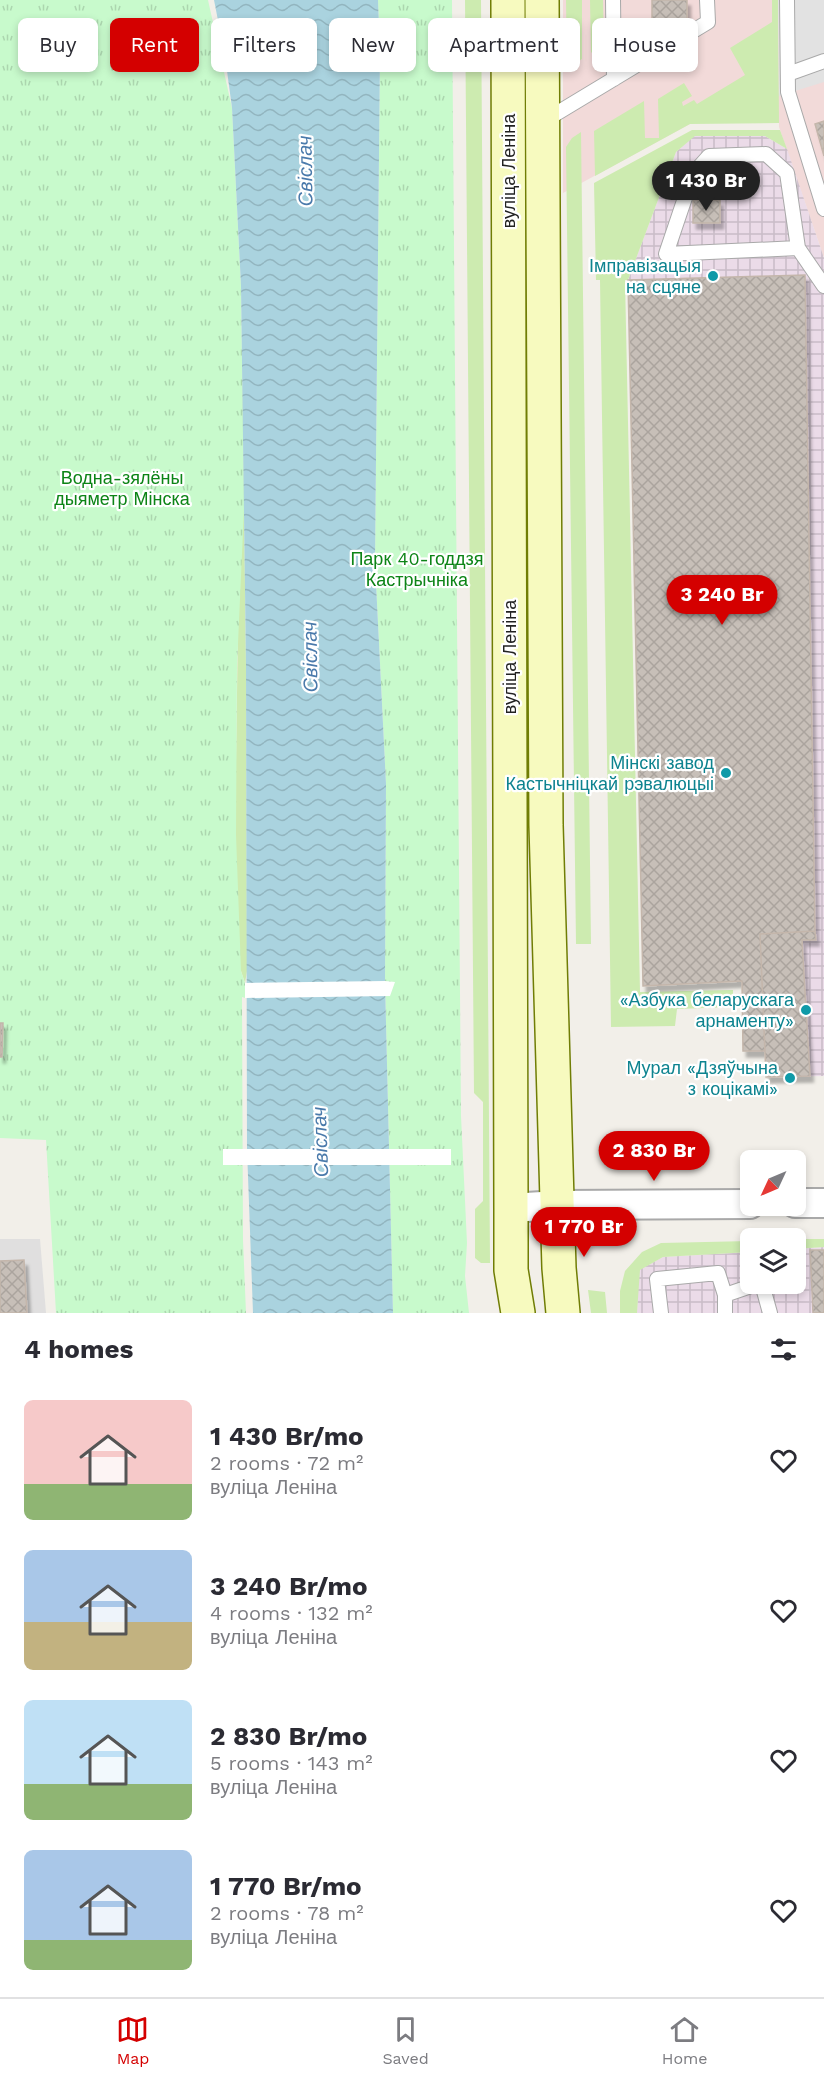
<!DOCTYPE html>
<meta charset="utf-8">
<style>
body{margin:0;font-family:"Work Sans",sans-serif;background:#f7f7f7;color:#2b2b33;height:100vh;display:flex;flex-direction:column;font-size:22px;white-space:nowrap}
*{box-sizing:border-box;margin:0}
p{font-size:20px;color:#7c7c81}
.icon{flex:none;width:33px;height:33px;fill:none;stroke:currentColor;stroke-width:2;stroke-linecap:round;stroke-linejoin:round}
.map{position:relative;height:1313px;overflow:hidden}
.sheet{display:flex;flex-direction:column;background:#fff;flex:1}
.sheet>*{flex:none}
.banner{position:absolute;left:18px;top:18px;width:789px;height:54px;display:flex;gap:12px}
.needle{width:39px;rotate:226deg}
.controls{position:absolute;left:740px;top:1150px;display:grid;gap:12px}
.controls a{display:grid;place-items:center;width:66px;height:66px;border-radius:9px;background:#fff;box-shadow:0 3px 9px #0003;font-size:30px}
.price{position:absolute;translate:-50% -51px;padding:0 14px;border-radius:21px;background:#d40000;color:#fff;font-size:20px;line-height:39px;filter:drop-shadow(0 2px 3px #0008)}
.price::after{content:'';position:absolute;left:50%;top:36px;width:18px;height:14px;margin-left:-9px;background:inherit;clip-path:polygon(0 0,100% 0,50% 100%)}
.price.current{background:#222;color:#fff}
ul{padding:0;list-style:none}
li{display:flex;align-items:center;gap:18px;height:150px;padding:0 24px}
li span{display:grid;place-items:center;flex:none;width:168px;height:120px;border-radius:9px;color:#555}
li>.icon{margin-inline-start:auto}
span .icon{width:72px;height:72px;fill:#fffc;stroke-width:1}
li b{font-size:26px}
h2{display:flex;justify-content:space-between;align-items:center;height:72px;padding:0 24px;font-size:26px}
.chip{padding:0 21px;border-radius:9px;background:#fff;box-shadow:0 3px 9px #0003;font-size:21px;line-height:54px}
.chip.current{background:#d40000;color:#fff}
.tab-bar{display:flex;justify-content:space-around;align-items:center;height:84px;border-top:2px solid #e1e1e2;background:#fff;font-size:16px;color:#7c7c81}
.tab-bar a{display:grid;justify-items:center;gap:3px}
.tab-bar .current{color:#d40000}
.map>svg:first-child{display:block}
</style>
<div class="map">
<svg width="824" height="1313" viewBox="0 0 824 1313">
<defs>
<pattern id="industrial-grid" width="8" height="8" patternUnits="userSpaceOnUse" patternTransform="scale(1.5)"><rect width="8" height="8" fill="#ebdbe8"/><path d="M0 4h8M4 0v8" fill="none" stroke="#c9bcc7"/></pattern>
<pattern id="park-tufts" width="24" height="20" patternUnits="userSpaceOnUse" patternTransform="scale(1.5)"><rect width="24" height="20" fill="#c8facc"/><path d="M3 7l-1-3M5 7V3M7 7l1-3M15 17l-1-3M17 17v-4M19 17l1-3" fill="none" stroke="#acd6af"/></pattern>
<pattern id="water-waves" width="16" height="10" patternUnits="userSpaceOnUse" patternTransform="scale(1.5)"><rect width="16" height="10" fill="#aad3df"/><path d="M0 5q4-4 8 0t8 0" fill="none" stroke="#92b5bf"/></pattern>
<pattern id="building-cross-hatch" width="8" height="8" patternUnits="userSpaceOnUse" patternTransform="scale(1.5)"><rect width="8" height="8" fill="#c7bfb8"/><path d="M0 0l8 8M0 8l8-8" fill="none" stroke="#aba49e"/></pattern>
<filter id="shadow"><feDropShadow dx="3.5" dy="6" stdDeviation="1.5" flood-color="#0004"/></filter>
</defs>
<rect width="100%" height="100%" fill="#f2efe9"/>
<path fill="#e0dfdf" d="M 0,1239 L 40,1239 L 46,1313 L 0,1313 Z"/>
<path fill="#f2dad9" d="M 563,0 L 824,0 L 824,258 L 779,127 L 779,118 L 701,118 L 563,193 Z"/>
<path fill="url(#industrial-grid)" d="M 695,135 L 765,136 L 787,149 L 824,258 L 824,1076 L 766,1077 L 765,1052 L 743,1051 L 742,981 L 643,986 L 628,280 L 676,152 Z
M 824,1247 L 824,1313 L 637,1313 L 639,1270 L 663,1257 L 750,1252 L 750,1284 L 795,1284 L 795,1249 Z"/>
<path fill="#cdebb0" d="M 465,0 L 481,0 L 490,1263 L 481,1263 L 475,1258 L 475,1209 L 483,1201 L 483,1102 L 474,1093 Z
M 566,0 L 582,0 L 582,59 L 569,67 L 567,66 Z
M 590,0 L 603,0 C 603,19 607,40 591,53 Z
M 772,0 L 778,0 L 779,123 L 690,124 L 595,176 L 594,131 L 644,101 L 645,138 L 659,138 L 658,99 L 684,83 L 692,96 L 682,102 L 683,106 L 694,100 L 697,104 L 745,75 L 730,48 L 772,22 Z
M 692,130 L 780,130 L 787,149 L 765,136 L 695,136 L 676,152 L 628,280 L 625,280 L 640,992 L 733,990 L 733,1007 L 677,1009 L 675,1026 L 611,1027 L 600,280 L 596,280 L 594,183 Z
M 581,132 L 591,944 L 576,944 L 566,147 L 572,138 Z
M 242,349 L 246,666 L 247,971 L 245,983 L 241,971 L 233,969 Z
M 795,1239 L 824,1239 L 824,1247 L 795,1249 Z
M 750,1241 L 750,1252 L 663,1257 L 640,1270 L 637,1313 L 620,1313 L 620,1291 L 625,1271 L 642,1252 L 661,1243 Z
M 588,1290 L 605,1292 L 607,1313 L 591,1313 Z"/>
<path fill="url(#park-tufts)" d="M 0,0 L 208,0 L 232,108 L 241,286 L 244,508 L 237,666 L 236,835 L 241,971 L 245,983 L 245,998 L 242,997 L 243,1240 L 246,1313 L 56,1313 L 46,1140 L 0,1138 Z
M 378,0 L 452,0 L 461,1116 L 467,1243 L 465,1276 L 469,1313 L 393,1313 L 385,981 L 386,784 L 375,563 L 380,53 Z"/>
<path fill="#e2e2e2" d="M 778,0 L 824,0 L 824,82 L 779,96 Z"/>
<path fill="url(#water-waves)" d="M 214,0 L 378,0 L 380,53 L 375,563 L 386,784 L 385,981 L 393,1313 L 253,1313 L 247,1149 L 246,666 L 241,286 L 232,108 L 225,56 Z"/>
<path fill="#fff" d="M 385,981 L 395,982 L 390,996 L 245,998 L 245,983 Z
M 223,1149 L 451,1149 L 451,1165 L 223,1165 Z"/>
<path fill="url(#building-cross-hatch)" stroke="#c4b6ab" stroke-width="1.5" filter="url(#shadow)" d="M 652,0 L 687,0 L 687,19 L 652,19 Z
M 824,121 L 824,156 L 815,124 Z
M 693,200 L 720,200 L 720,223 L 693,223 Z
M 805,275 L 815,931 L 760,934 L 765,1051 L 743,1051 L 742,981 L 643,986 L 628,280 Z
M 815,931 L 816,940 L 802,940 L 810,1076 L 766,1077 L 760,934 Z
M 0,1023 L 3,1023 L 2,1057 L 0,1057 Z
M 810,1250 L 824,1250 L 824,1313 L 813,1313 Z
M 24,1260 L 27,1313 L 0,1313 L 0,1261 Z"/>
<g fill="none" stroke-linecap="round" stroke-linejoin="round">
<g stroke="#a9a9a9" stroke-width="16">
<path id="lane" d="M 613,0 L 614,79
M 787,0 L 788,92 L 824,209
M 788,74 L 824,61
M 544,121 L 708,22 L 707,0
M 798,248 L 666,254 L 693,174 L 709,156 L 766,154 L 787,173 L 798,248 L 824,286
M 762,1284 L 770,1313
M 725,1295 L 757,1284
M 661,1313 L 657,1279 L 718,1273 L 725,1295 L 725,1313"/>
</g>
<g stroke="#a9a9a9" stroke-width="32">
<path id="street" d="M 795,1203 L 824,1203
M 511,1208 L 558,1205 L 750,1204"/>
</g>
<g stroke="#707d05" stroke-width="36">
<path id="secondary" d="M 508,0 L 511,1208 L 511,1270 L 518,1313
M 542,0 L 546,825 L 559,1268 L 563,1313"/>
</g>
<use href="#lane" stroke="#fff" stroke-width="14"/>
<use href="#street" stroke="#fff" stroke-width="28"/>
<use href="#secondary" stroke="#f7fabf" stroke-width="33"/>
</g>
<g fill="#0f9aa8" stroke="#fff" stroke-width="2">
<circle cx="713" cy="276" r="6"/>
<circle cx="726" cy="773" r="6"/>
<circle cx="806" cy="1010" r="6"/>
<circle cx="790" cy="1078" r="6"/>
</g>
<g text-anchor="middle" stroke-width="4.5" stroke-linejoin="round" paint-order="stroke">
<g font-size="18" fill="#222" stroke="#fff">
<text transform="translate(509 171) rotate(-90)" y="6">вуліца Леніна</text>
<text transform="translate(510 657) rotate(-90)" y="6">вуліца Леніна</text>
</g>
<g font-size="18" fill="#0d838f" stroke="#fff" text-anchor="end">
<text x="701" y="272">Імправізацыя<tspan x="701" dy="21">на сцяне</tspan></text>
<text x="714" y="769">Мінскі завод<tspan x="714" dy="21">Кастычніцкай рэвалюцыі</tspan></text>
<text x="794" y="1006">«Азбука беларускага<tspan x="794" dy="21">арнаменту»</tspan></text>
<text x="778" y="1074">Мурал «Дзяўчына<tspan x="778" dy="21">з коцікамі»</tspan></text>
</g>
<g font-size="18" fill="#0c8416" stroke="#fff">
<text x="122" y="484">Водна-зялёны<tspan x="122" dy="21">дыяметр Мінска</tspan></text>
<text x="417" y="565">Парк 40-годдзя<tspan x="417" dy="21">Кастрычніка</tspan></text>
</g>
<g font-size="20" font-style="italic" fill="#4a7aab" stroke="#fff">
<text transform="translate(305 171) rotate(-91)" y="7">Свіслач</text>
<text transform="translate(310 657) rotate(-91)" y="7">Свіслач</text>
<text transform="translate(320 1142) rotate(-92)" y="7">Свіслач</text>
</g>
</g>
</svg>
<div class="controls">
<a><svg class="needle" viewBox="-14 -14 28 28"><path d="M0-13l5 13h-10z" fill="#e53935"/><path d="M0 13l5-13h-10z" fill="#7c7c81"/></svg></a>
<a><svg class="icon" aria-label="layers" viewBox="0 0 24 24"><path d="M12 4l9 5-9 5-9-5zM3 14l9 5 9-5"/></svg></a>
</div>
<b class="price current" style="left:706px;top:212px">1 430 Br</b>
<b class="price" style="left:722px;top:626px">3 240 Br</b>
<b class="price" style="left:654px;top:1182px">2 830 Br</b>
<b class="price" style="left:584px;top:1258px">1 770 Br</b>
<div class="banner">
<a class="chip">Buy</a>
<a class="chip current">Rent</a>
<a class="chip">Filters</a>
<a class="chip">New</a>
<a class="chip">Apartment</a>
<a class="chip">House</a>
</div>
</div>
<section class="sheet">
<h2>4 homes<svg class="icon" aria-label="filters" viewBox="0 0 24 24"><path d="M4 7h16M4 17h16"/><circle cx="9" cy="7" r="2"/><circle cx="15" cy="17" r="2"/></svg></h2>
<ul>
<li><span style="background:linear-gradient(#f6c9c9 70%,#8fb573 0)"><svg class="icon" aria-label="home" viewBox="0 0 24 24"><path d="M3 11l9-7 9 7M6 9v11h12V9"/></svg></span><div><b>1 430 Br/mo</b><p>2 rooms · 72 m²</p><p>вуліца Леніна</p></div><svg class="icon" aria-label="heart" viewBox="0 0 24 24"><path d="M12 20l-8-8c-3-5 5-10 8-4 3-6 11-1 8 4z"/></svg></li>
<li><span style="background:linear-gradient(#a9c7e8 60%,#c2b280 0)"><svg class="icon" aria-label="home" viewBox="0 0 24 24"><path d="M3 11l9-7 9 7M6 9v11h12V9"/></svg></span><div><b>3 240 Br/mo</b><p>4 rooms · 132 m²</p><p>вуліца Леніна</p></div><svg class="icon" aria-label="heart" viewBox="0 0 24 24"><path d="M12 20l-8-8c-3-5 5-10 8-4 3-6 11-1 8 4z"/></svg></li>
<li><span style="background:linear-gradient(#bfe0f5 70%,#8fb573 0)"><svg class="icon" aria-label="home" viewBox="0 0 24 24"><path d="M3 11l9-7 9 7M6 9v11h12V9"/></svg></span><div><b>2 830 Br/mo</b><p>5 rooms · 143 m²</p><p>вуліца Леніна</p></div><svg class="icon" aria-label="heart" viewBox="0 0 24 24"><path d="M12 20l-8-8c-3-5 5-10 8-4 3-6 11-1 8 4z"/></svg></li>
<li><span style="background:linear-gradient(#a9c7e8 75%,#8fb573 0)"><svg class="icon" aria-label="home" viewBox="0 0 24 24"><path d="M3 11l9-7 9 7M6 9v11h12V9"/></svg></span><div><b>1 770 Br/mo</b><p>2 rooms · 78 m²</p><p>вуліца Леніна</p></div><svg class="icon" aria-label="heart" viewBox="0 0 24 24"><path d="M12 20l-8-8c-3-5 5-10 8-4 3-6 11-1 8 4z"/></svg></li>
</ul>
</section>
<nav class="tab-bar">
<a class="current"><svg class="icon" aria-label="map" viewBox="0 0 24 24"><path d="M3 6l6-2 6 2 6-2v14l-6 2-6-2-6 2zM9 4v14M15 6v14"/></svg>Map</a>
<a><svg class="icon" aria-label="saved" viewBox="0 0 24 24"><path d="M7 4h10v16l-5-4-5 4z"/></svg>Saved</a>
<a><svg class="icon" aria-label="home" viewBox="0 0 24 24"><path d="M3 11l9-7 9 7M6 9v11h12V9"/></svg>Home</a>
</nav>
